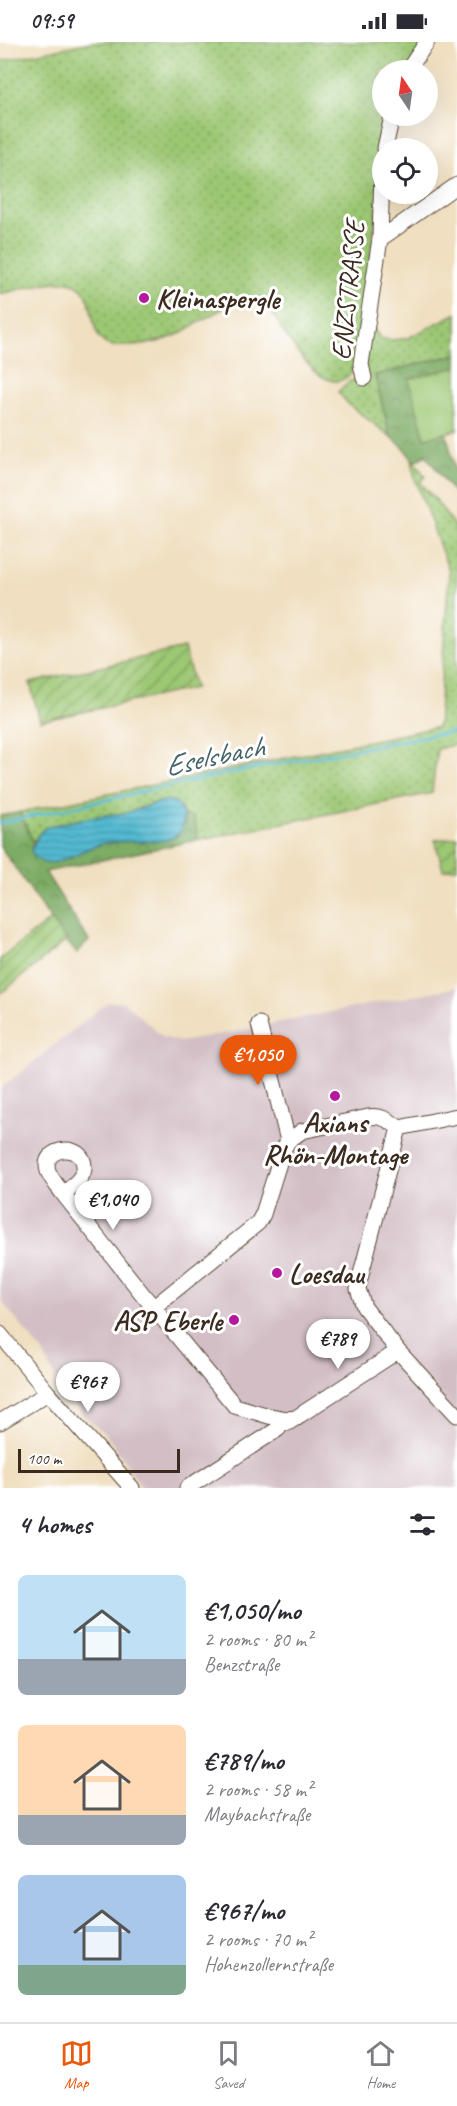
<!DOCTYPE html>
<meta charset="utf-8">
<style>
body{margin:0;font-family:Caveat,sans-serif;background:#f2f2f3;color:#2b2b33;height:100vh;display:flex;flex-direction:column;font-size:22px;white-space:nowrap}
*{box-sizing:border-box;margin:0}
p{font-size:20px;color:#7c7c81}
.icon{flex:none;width:33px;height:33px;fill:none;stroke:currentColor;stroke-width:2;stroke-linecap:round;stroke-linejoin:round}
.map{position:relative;height:1446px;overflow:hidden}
.details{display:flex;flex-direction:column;background:#fff;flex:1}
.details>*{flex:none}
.needle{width:39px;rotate:347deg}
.tools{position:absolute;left:372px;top:18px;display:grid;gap:12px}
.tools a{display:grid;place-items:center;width:66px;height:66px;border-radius:50%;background:#fff;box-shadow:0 6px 24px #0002;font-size:30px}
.scale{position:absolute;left:18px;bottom:15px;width:162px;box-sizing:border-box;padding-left:6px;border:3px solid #3b2a1e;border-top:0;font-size:16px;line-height:21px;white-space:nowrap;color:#3b2a1e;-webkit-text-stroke:4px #fff;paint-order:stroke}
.price{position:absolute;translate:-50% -51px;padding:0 14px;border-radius:21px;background:#fff;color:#222;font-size:20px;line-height:39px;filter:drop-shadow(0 2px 3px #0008)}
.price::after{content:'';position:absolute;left:50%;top:36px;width:18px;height:14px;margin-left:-9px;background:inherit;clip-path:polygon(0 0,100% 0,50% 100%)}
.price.selected{background:#ea580c;color:#fff}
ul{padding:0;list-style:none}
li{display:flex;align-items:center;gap:18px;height:150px;padding:0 18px}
li span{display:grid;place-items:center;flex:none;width:168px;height:120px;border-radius:9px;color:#555}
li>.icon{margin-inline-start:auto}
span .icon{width:72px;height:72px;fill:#fffc;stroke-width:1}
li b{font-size:26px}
h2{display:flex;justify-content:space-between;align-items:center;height:72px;padding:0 18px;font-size:26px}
.status{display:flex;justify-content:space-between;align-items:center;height:42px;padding:0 30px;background:#fff;direction:ltr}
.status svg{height:16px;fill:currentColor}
.menu{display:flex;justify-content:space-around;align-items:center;height:84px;border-top:2px solid #e1e1e2;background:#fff;font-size:16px;color:#7c7c81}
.menu a{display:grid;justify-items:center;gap:3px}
.menu .selected{color:#ea580c}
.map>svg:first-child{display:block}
</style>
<div class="status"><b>09:59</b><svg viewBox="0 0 49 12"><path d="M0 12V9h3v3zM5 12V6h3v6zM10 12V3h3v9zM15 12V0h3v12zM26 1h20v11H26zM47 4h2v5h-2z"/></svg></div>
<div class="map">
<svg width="457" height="1446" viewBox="0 0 457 1446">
<defs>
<pattern id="grass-dots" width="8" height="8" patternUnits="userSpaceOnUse" patternTransform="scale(1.5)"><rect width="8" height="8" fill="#9cc773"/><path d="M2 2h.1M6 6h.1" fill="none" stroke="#80a25e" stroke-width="1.8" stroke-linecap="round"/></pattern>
<pattern id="forest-crowns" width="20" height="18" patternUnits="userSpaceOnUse" patternTransform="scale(1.5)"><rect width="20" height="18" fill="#7dac65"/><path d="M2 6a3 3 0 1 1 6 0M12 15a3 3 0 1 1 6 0" fill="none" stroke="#688c53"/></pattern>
<pattern id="garden-furrows" width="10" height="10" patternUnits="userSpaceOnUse" patternTransform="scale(1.5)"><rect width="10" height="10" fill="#9cc773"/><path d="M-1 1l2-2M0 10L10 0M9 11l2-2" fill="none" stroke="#80a25e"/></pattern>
<pattern id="water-rules" width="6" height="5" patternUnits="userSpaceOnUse" patternTransform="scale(1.5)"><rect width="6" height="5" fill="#53b9d1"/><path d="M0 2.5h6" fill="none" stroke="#4697a9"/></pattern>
</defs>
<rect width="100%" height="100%" fill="#fff"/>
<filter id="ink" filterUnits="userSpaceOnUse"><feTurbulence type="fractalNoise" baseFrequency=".0167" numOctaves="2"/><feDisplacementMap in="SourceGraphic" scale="12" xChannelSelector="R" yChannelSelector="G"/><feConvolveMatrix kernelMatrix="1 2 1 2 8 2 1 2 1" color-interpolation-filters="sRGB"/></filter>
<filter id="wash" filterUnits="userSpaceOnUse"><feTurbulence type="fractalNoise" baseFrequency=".008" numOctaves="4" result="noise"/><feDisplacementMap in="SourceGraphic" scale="24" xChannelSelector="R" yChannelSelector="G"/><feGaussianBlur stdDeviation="1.35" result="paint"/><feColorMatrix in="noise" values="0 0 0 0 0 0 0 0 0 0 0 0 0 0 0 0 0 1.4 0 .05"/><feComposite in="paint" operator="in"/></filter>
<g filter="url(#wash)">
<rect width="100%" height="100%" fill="#f0dfc0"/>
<path fill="#d2bec4" d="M 457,945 L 457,1446 L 142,1446 L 113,1402 L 105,1392 L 84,1374 L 60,1344 L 42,1309 L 0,1258 L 0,1047 L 108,960 L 124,960 L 163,995 L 181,1000 Z"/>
<path fill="url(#grass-dots)" stroke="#6c7848" stroke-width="1.5" d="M 91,0 L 427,0 L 408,28 L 382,28 L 382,74 L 392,74 L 382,106 L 382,129 L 355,325 C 327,375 276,278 264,256 C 237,252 204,279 181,291 C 161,301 136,305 114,304 C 84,303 101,248 72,241 C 53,236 20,248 0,252 L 0,19 Z
M 457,271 L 457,312 L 375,333 L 390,394 L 349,363 L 338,350 L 348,340 L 364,335 L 369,279 L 380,296 C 390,299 398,298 408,296 Z
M 412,417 L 426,435 L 420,440 L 436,458 L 457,488 L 457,702 L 437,707 L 432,751 L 198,798 L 194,776 L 183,773 L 181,766 L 155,761 L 126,771 L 91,775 L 46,785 L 38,793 L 33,800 L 20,770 L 438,685 L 449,529 L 415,437 Z"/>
<path fill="url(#forest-crowns)" stroke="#5c6b42" stroke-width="1.5" d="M 457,312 L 457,325 L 410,338 L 425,396 L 446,390 L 457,435 L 457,450 L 453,450 L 426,413 L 414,420 L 403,405 L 390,394 L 375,333 Z
M 20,770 L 33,800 L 31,809 L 58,819 C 74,812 90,804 107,801 C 130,797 155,802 177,794 L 185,780 L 183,773 L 194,776 L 198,798 L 45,830 L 89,899 L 77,911 L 66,899 L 0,804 L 0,774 Z"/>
<path fill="url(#garden-furrows)" stroke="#6c7848" stroke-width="1.5" d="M 184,606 L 195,646 L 40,679 L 30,641 Z
M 457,795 L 457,826 L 443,828 L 435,798 Z
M 51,877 L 66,899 L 0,952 L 0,917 Z"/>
<path fill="#9cc773" stroke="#6c7848" stroke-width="1.5" d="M 457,325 L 457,388 L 425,396 L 409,337 Z"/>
<path fill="url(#water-rules)" stroke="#477278" stroke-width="1.5" d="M 167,758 L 176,760 C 188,774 186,794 165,798 C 144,802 122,797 101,802 C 86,806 59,823 45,821 C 38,819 34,815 31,809 L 38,793 L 46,785 L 91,775 L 126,771 Z"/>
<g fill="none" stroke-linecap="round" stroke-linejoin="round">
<path stroke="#53b9d1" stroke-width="3" d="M 438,692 L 457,690
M 0,781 L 229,731 L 437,692"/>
</g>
</g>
<g filter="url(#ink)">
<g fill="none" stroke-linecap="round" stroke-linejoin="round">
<g stroke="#564536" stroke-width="17">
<path id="minor" d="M 408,28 L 427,0
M 385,106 L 392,74
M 380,197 L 457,143
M 364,336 L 361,322 L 380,197 L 382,129
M 259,982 L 288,1099
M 399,1086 L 457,1074
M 64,1153 C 70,1145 83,1137 84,1127 C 86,1099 40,1104 48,1129 C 51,1137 58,1145 64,1153 L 144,1254 L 235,1364 L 269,1374 L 287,1377 L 297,1376
M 154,1265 L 258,1181 L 263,1172 L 283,1108 L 288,1099 L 302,1089 L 368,1075 C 381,1073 389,1078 399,1086 L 360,1236 L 358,1247 L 364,1265 L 398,1309 L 457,1373
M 0,1292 L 48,1351 L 132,1446
M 0,1380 L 48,1351
M 288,1381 L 398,1309
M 187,1446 L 278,1387"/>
</g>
<use href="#minor" stroke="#fff" stroke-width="15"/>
</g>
</g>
<g fill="#b5179e" stroke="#fff" stroke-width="2">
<circle cx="144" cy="256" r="6"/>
<circle cx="335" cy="1054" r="6"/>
<circle cx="277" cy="1231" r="6"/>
<circle cx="234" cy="1278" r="6"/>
</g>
<g text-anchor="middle" stroke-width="6" stroke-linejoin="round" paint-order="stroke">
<g font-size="28" fill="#3b2a1e" stroke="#fff">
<text transform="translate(347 248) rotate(-84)" y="10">ENZSTRASSE</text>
</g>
<g font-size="28" font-weight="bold" fill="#3b2a1e" stroke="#fff" text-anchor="start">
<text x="156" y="266">Kleinaspergle</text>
<text x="335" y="1090" text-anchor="middle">Axians<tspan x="335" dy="32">Rhön-Montage</tspan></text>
<text x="289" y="1241">Loesdau</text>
<text x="222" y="1288" text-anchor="end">ASP Eberle</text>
</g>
<g font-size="30" font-style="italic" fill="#456366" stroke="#fff">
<text transform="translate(214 714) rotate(-12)" y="10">Eselsbach</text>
</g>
</g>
</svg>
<div class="tools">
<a><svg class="needle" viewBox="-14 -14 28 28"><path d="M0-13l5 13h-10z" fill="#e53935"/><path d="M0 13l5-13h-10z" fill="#7c7c81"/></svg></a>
<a><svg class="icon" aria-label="locate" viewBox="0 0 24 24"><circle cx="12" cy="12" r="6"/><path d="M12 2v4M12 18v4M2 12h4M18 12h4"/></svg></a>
</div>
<div class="scale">100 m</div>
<b class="price selected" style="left:258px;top:1044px">€1,050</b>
<b class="price" style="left:113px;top:1189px">€1,040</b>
<b class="price" style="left:338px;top:1328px">€789</b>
<b class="price" style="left:88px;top:1371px">€967</b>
</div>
<section class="details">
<h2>4 homes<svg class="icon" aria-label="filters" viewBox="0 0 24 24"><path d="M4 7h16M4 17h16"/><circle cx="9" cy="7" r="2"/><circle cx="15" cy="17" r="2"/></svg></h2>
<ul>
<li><span style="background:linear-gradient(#bfe0f5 70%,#9aa5b1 0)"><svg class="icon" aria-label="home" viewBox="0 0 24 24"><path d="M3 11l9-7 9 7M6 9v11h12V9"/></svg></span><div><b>€1,050/mo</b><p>2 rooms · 80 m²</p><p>Benzstraße</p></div></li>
<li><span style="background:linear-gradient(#ffd9b3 75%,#9aa5b1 0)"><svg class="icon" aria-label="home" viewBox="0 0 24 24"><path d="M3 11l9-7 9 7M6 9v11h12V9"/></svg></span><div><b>€789/mo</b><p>2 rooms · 58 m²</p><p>Maybachstraße</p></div></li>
<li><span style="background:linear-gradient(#a9c7e8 75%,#7fa58c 0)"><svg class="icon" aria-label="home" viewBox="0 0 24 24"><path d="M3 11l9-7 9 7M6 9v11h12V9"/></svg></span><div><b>€967/mo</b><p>2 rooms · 70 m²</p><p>Hohenzollernstraße</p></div></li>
</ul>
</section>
<nav class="menu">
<a class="selected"><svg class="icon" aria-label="map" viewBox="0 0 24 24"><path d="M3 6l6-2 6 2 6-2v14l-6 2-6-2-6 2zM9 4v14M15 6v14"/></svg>Map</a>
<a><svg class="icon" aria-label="saved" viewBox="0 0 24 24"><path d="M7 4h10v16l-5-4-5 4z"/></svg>Saved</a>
<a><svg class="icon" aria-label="home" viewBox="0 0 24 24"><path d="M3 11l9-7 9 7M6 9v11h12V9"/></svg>Home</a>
</nav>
